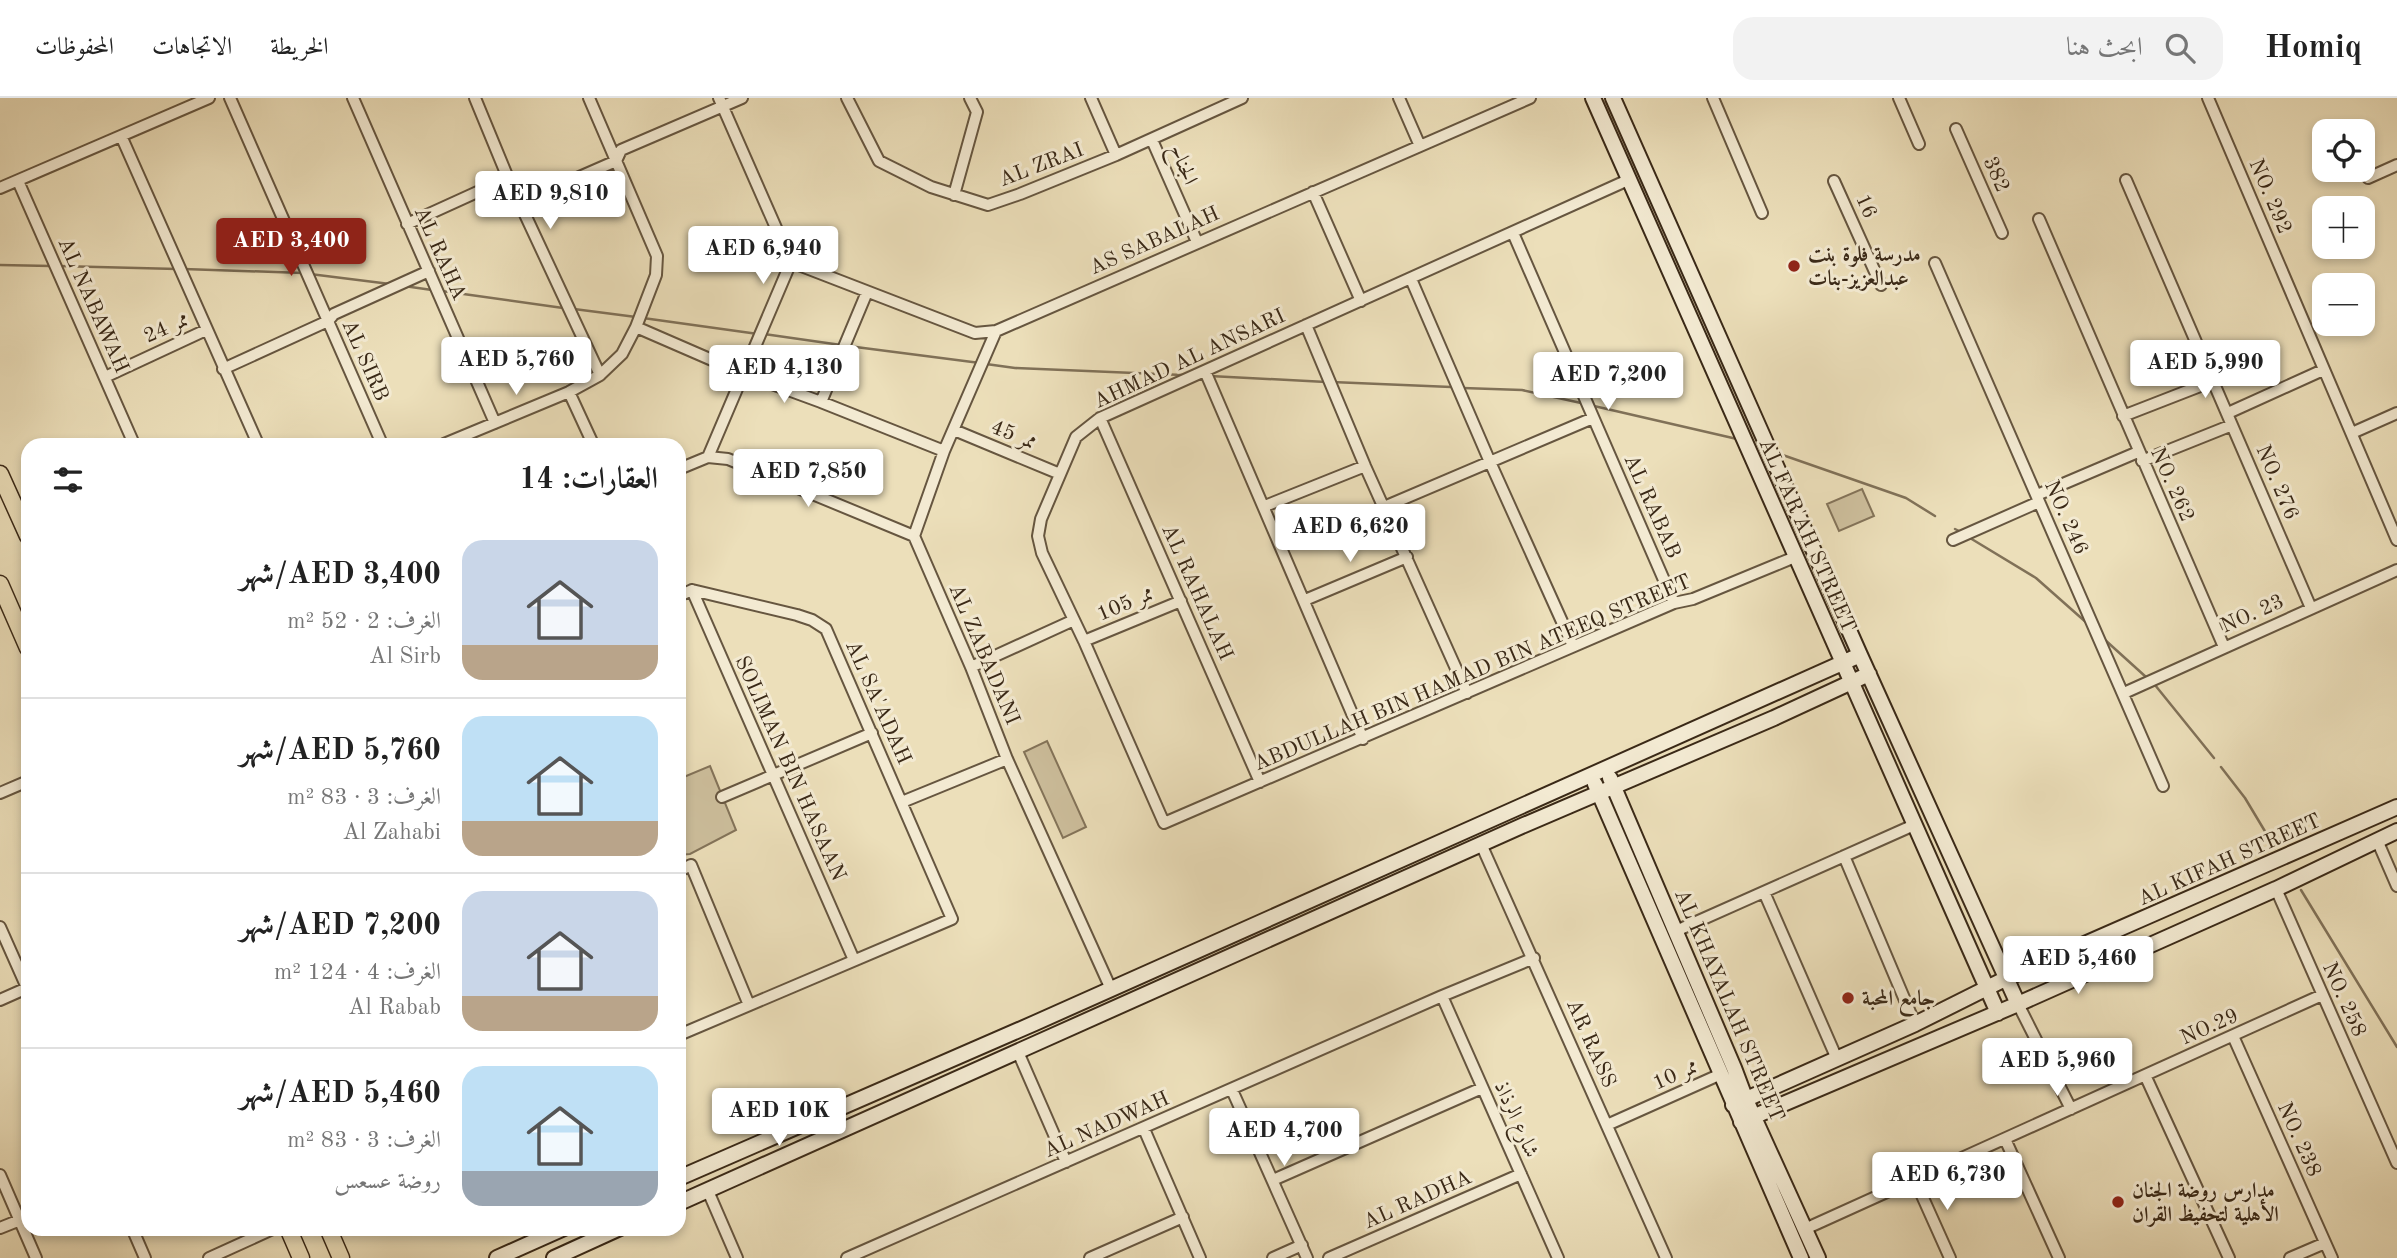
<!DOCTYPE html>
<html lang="ar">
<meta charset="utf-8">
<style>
body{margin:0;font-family:"Old Standard TT",Amiri,serif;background:#f2f2f2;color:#222;direction:rtl;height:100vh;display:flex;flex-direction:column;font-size:26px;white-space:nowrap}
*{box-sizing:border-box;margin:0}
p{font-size:23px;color:#767676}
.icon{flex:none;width:38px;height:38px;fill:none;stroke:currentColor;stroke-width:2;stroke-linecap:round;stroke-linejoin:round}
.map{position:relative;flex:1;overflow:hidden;direction:ltr}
.side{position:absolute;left:21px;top:340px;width:665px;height:798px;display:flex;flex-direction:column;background:#fff;border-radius:21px;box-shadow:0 4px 10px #0003;direction:rtl}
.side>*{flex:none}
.tools{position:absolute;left:2312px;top:21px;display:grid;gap:14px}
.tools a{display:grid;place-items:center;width:63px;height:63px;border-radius:14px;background:#fff;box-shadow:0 4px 10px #0003;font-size:35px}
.price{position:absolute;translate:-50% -60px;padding:0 16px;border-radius:7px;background:#fff;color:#222;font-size:23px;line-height:46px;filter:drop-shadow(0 2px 4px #0008)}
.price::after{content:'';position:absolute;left:50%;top:42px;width:21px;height:16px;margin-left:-10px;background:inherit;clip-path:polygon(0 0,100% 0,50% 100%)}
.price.current{background:#8f2418;color:#fff}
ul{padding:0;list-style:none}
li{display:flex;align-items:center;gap:21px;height:175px;padding:0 28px}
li+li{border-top:2px solid #e0e0e0}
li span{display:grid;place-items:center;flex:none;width:196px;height:140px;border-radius:21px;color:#555}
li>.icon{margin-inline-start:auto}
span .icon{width:84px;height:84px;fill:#fffc;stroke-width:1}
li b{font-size:30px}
h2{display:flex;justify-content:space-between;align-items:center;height:84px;padding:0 28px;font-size:30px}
header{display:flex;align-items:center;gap:42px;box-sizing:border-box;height:98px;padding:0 35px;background:#fff;border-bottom:2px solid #e0e0e0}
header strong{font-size:33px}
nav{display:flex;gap:38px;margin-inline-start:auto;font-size:24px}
.search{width:490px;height:63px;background:#f2f2f2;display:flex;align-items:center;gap:18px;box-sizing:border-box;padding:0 24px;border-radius:21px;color:#767676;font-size:26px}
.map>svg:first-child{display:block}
</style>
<header>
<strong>Homiq</strong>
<div class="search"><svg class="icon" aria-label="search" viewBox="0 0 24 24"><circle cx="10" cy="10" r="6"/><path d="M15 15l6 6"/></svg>ابحث هنا</div>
<nav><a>الخريطة</a><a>الاتجاهات</a><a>المحفوظات</a></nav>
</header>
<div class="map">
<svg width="2397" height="1160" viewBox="0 0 2397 1160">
<rect width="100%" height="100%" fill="#ecdfba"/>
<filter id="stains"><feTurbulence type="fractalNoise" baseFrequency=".00286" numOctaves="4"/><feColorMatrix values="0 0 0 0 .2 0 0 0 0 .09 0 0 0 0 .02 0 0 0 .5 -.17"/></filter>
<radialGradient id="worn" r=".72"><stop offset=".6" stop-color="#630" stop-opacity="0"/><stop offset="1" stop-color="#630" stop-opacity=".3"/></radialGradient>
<path fill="#cec09e" stroke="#84745a" stroke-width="2" d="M 1862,391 L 1874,418 L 1839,433 L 1827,406 Z
M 1047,643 L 1086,729 L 1063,740 L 1024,654 Z
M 710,668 L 736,732 L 690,756 L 679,757 L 679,681 Z"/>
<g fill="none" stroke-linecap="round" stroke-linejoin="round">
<path stroke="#807158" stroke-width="2.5" d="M 0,167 L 51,168
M 58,168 L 177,171
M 184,171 L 303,175
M 310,176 L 390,186
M 404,188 L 432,192
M 442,193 L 563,210
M 574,211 L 636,219
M 643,220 L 758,236
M 764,236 L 841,247
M 848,248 L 980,265
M 986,266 L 1015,270 L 1182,277
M 1210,278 L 1326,284
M 1332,284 L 1451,289
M 1463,290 L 1522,292 L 1581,305
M 1594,308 L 1737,341
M 1777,355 L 1906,400 L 1935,418
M 1955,431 L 1959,433
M 1970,440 L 2036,480 L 2088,526
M 2104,541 L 2146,579
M 2155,587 L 2214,660
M 2221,669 L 2245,700 L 2275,750
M 2301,792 L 2397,949"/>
<g stroke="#665640" stroke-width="14">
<path id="street" d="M 230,0 L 382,346
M 353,0 L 495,325
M 475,0 L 508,80 L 600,277
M 847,0 L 879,63 L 931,89 L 988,107 L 1020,96 L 1116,57 L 1242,0
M 1091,0 L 1116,57
M 1399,0 L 1420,48
M 1713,0 L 1762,115
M 1899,0 L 1919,46
M 2208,0 L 2397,442
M 1956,31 L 2002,135
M 122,40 L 258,346
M 1152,42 L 1197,144
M 2368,80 L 2397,67
M 1628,82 L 1100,320 L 1076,339 L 1041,421 L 1038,438 L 1042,455 L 1084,543 L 1164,725 L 1674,505 L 1693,501 L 1795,459
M 2126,82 L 2311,510
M 18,83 L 134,346
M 1834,83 L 1881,187
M 0,90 L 209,0
M 1313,94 L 1361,203
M 954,97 L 977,14 L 970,0
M 520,105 L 616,63 L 621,52 L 742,0
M 2039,121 L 2224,549
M 407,126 L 508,80
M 1513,135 L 1674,505
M 791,164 L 975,235 L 996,233 L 1530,0
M 1935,165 L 2163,688
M 1411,181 L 1490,364 L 1573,548
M 1306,227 L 1365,368 L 1467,595
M 636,229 L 742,275 L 821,304 L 944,353
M 996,233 L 944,353 L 914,438 L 971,569 L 1007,661 L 1111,891
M 223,271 L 328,223 L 334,216 L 429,173
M 1205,273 L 1363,641
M 105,279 L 206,232
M 569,294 L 593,346
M 821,304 L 867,194
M 2228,315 L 2323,272
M 2123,318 L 2213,283
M 1100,320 L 1260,684
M 954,332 L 1060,376
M 2352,335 L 2397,315
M 444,346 L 569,294 L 600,277 L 622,256 L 636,229 L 656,177 L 657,158 L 589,0
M 708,359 L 728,361 L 914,438
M 2142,363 L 2232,327
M 679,371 L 708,359 L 791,164 L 719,0
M 2037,397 L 2138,354
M 1265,408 L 1365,368
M 1384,409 L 1593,320
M 1953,442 L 2039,404
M 692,492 L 854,862
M 679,498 L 692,492
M 1305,502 L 1407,459
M 1084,543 L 1181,503
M 971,569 L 1074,522
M 2124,595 L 2397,472
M 0,695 L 28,683
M 722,699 L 872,635
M 902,704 L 1007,661
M 2377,742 L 2397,788
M 1481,746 L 1666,1160
M 1844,758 L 1915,926
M 679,773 L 691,767 L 749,907
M 2276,791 L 2397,1065
M 1764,794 L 1837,961
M 0,829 L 28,892
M 1676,833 L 1914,727
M 1442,898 L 1558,1160
M 0,902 L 27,890
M 2018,906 L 2071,1011
M 679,937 L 952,821 L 826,531 L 812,522 L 797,517 L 692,492
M 2233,938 L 2332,1160
M 1018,954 L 1066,1064
M 2145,977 L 2229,1160
M 1232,992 L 1307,1160
M 1607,1027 L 1721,976
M 1144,1031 L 1200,1160
M 2005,1041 L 2059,1160
M 0,1077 L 36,1160
M 1273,1082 L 1482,990
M 1915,1082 L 1950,1160
M 708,1093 L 737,1160
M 0,1130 L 20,1122
M 132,1130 L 145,1160
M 1805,1131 L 2322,897
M 209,1160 L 275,1130
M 847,1160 L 1442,898 L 1534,860
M 1090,1160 L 1183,1119
M 1273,1160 L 1302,1147
M 1329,1160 L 1521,1076
M 2290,1160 L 2325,1145"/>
</g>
<g stroke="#3a2917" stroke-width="18">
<path id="secondary" d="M 1593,0 L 1998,915
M 1613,0 L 1860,557 L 2018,906
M 1610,680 L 1734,970 L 1746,1002 L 1818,1160
M 1595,686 L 1801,1160
M 1733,1007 L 1915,926 L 2007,880 L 2397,709
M 1741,1024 L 2018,906 L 2276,791 L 2397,733
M 679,1080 L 1035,925 L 1860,557
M 679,1105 L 1524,727 L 1774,620 L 1869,576
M 497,1160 L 564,1130
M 554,1160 L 620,1130"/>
</g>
<g stroke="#3a2917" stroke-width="19">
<path id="primary" d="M 0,376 L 28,438
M 0,486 L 28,550
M 288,1130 L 301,1160
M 328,1130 L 341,1160"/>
</g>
<use href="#street" stroke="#f3ead2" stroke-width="10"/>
<use href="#secondary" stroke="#f3ead2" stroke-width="14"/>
<use href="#primary" stroke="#ecdfba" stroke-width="16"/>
</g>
<g fill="#8f2418" stroke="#f3ead2" stroke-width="2.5">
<circle cx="1794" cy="168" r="7"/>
<circle cx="1848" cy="900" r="7"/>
<circle cx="2118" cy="1104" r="7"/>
</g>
<g text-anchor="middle" stroke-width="6" stroke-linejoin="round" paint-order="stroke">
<g font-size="21" fill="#3a2917" stroke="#f3ead2">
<text transform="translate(1041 66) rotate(-21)" y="7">AL ZRAI</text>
<text transform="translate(1184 66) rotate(67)" y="7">الجناح</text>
<text transform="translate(1997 76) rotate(66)" y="7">382</text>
<text transform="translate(2271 98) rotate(67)" y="7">NO. 292</text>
<text transform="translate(1867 108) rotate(66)" y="7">16</text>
<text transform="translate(1154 142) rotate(-24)" y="7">AS SABALAH</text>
<text transform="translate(441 155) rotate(66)" y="7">AL RAHA</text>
<text transform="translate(94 207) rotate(66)" y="7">AL NABAWAH</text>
<text transform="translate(166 229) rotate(-24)" y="7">ممر 24</text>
<text transform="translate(1189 260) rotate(-25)" y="7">AHMAD AL ANSARI</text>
<text transform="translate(366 262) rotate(66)" y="7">AL SIRB</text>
<text transform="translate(1014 336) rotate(22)" y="7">ممر 45</text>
<text transform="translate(2278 384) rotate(67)" y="7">NO. 276</text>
<text transform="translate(2173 386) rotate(66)" y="7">NO. 262</text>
<text transform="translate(1653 408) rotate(66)" y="7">AL RABAB</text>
<text transform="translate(2067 419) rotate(66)" y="7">NO. 246</text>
<text transform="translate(1808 437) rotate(66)" y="7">AL FAR'AH STREET</text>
<text transform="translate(1198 494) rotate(66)" y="7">AL RAHALAH</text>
<text transform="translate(1125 505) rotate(-23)" y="7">ممر 105</text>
<text transform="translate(2252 515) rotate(-24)" y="7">NO. 23</text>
<text transform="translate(985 556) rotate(67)" y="7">AL ZABADANI</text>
<text transform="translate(1472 574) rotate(-23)" y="7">ABDULLAH BIN HAMAD BIN ATEEQ STREET</text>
<text transform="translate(879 604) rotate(66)" y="7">AL SA'ADAH</text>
<text transform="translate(791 670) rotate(66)" y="7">SOLIMAN BIN HASAAN</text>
<text transform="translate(2229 761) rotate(-24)" y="7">AL KIFAH STREET</text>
<text transform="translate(2345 901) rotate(66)" y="7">NO. 258</text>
<text transform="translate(1730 907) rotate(67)" y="7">AL KHAYALAH STREET</text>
<text transform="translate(2209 928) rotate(-24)" y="7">NO.29</text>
<text transform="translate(1592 945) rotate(66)" y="7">AR RASS</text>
<text transform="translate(1675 976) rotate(-24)" y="7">ممر 10</text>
<text transform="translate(1517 1021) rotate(66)" y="7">شارع الرذاذ</text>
<text transform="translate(1106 1026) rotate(-24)" y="7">AL NADWAH</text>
<text transform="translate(2300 1041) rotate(66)" y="7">NO. 238</text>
<text transform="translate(1417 1101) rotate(-24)" y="7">AL RADHA</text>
</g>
<g font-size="21" font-weight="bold" fill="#3a2917" stroke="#f3ead2" text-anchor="start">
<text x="1808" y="163">مدرسة فلوة بنت<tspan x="1808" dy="24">عبدالعزيز-بنات</tspan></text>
<text x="1862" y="907">جامع المحبة</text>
<text x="2132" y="1099">مدارس روضة الجنان<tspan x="2132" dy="24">الأهلية لتحفيظ القران</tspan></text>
</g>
</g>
<rect width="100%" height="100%" filter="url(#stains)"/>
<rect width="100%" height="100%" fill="url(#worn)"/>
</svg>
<div class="tools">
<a><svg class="icon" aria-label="locate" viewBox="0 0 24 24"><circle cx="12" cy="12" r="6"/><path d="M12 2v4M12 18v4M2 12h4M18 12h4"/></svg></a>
<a>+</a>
<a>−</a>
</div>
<b class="price" style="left:550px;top:133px">AED 9,810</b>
<b class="price current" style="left:291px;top:180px">AED 3,400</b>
<b class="price" style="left:763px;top:188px">AED 6,940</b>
<b class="price" style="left:516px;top:299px">AED 5,760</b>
<b class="price" style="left:2205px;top:302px">AED 5,990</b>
<b class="price" style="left:784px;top:307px">AED 4,130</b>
<b class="price" style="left:1608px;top:314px">AED 7,200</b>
<b class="price" style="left:808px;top:411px">AED 7,850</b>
<b class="price" style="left:1350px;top:466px">AED 6,620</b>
<b class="price" style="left:2078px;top:898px">AED 5,460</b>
<b class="price" style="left:2057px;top:1000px">AED 5,960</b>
<b class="price" style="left:779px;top:1050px">AED 10K</b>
<b class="price" style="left:1284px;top:1070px">AED 4,700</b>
<b class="price" style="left:1947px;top:1114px">AED 6,730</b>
<section class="side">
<h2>العقارات: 14<svg class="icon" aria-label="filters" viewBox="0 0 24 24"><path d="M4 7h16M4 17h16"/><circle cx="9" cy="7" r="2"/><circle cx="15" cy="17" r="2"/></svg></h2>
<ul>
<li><span style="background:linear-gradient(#c9d6e8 75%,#b9a48a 0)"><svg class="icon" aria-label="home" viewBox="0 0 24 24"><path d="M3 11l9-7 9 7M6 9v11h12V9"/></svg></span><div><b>AED 3,400/شهر</b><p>الغرف: 2 · 52 m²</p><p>Al Sirb</p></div></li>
<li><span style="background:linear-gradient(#bfe0f5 75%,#b9a48a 0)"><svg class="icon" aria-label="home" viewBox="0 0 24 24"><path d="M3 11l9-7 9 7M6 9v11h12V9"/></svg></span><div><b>AED 5,760/شهر</b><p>الغرف: 3 · 83 m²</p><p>Al Zahabi</p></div></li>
<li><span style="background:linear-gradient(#c9d6e8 75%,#b9a48a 0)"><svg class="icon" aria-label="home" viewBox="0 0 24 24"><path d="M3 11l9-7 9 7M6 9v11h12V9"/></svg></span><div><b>AED 7,200/شهر</b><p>الغرف: 4 · 124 m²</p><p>Al Rabab</p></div></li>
<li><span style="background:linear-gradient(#bfe0f5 75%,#9aa5b1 0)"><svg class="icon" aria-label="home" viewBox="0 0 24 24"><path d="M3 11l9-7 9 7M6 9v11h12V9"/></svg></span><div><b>AED 5,460/شهر</b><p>الغرف: 3 · 83 m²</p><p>روضة عسعس</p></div></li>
</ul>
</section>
</div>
